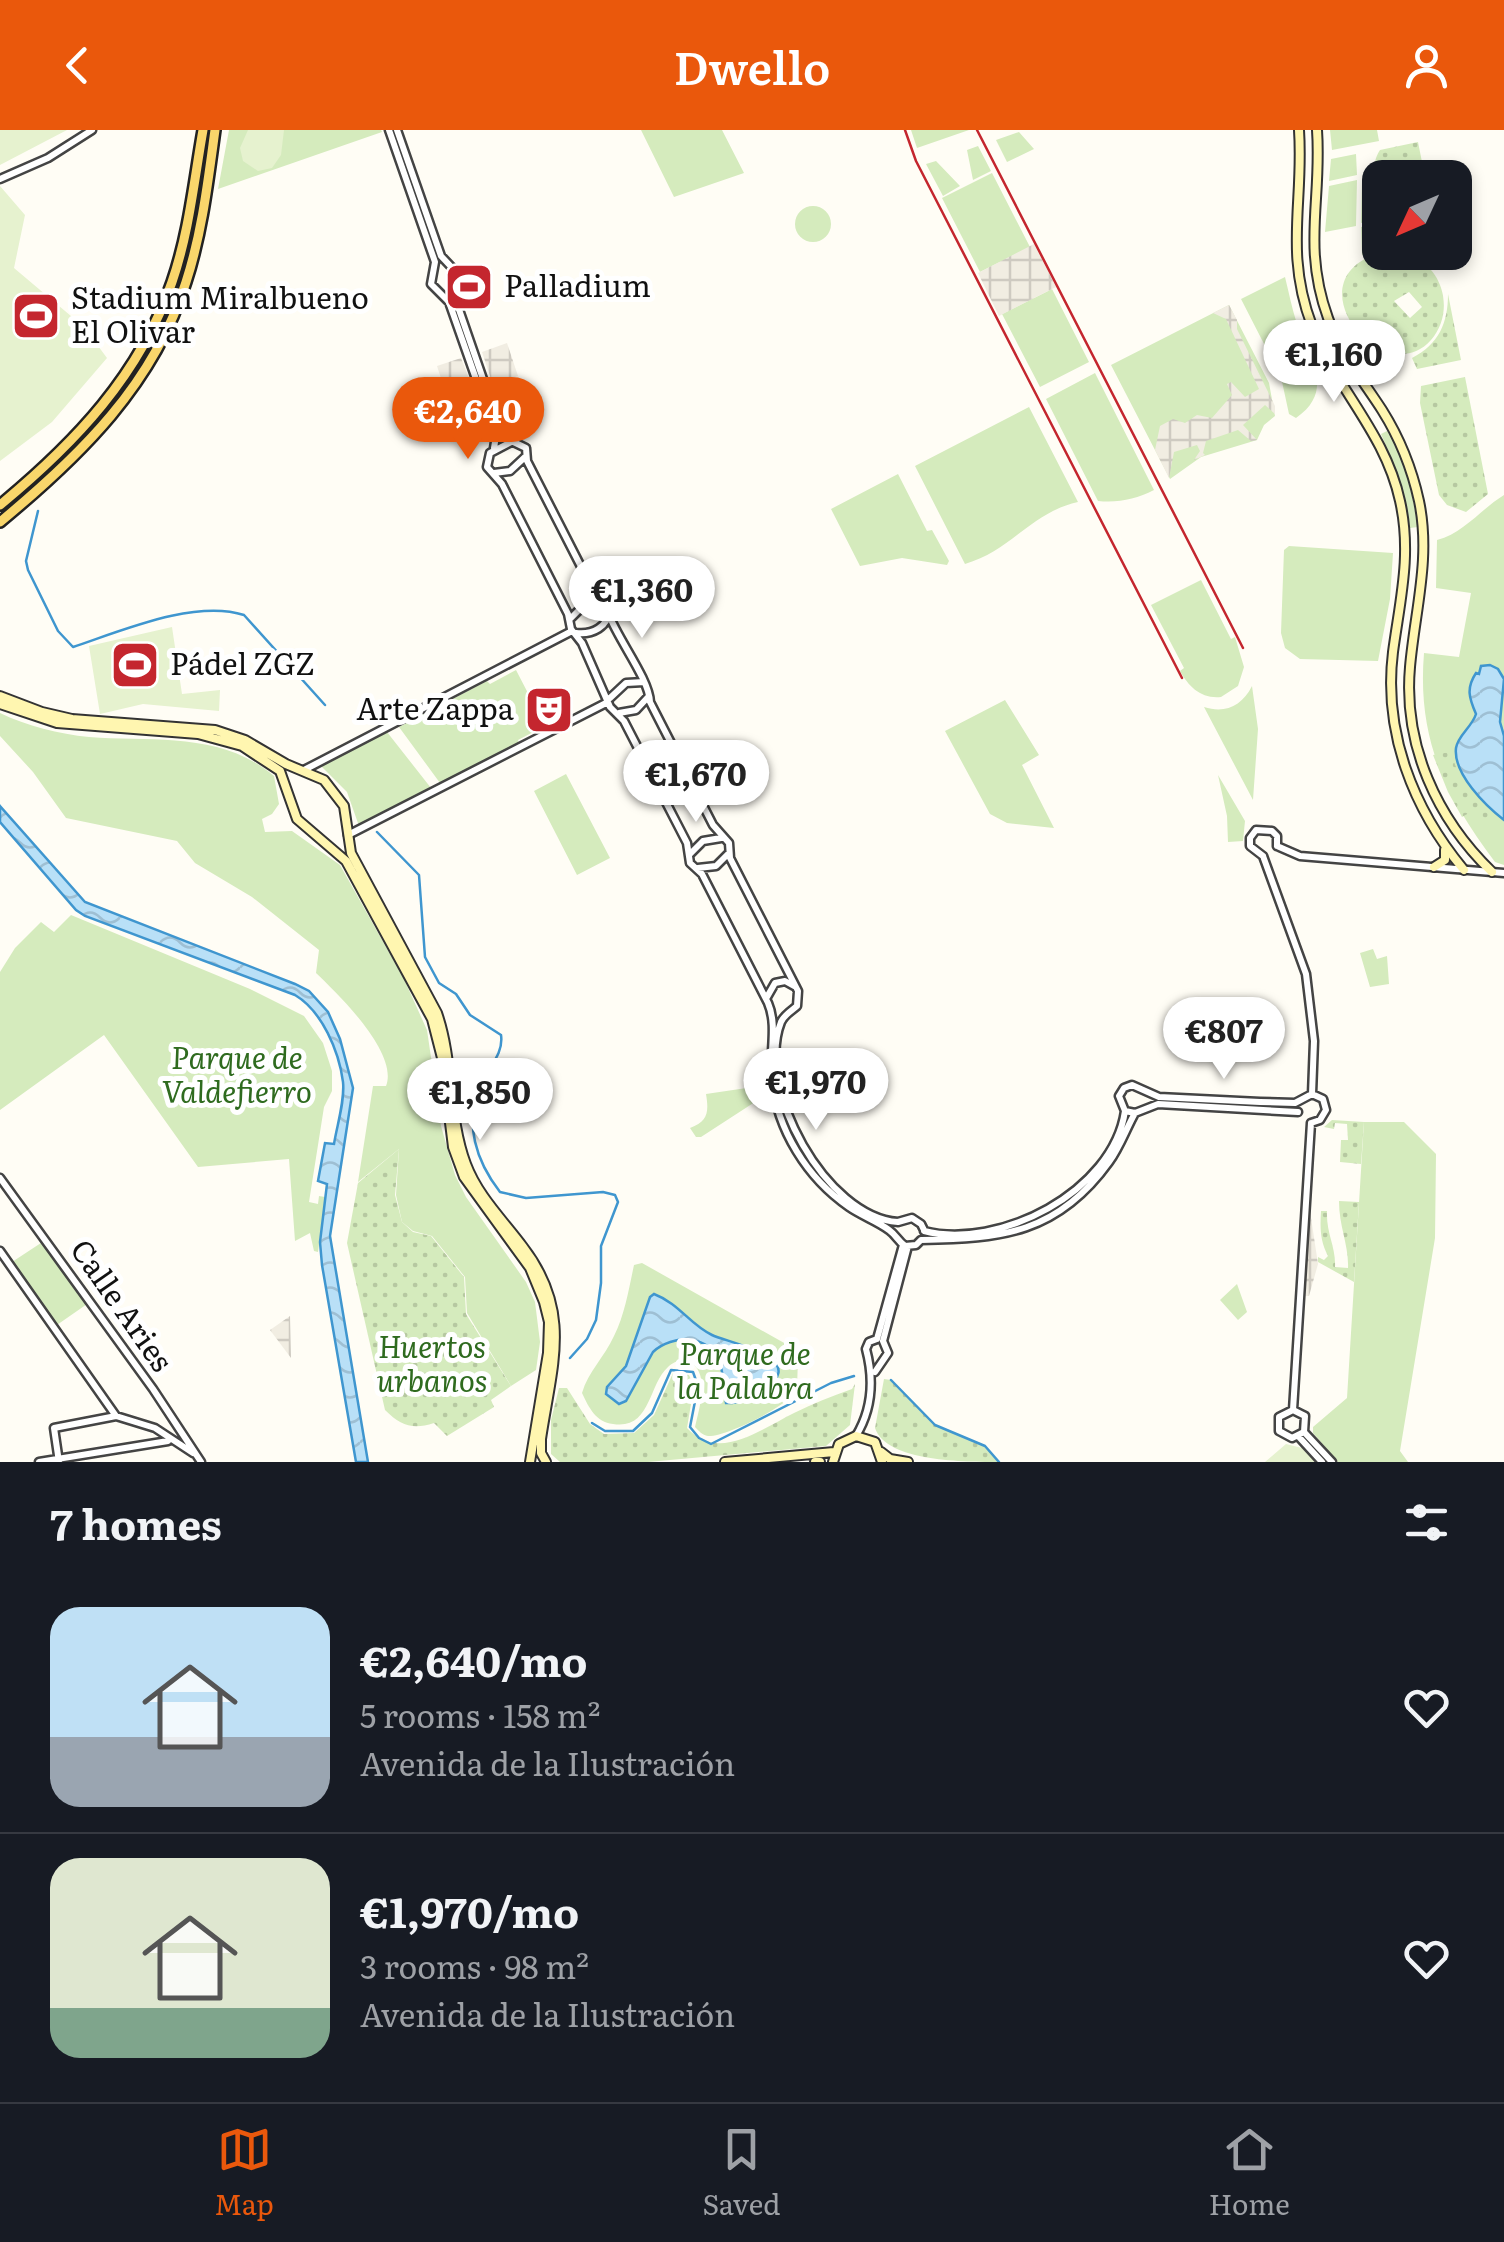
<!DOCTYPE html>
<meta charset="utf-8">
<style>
body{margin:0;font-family:Literata,serif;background:#242831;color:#f1f3f6;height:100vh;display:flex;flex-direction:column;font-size:38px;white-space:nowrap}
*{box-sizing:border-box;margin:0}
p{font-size:32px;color:#9ea1a6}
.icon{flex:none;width:55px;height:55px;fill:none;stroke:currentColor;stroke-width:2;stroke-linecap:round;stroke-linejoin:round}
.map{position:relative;height:1332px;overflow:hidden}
.panel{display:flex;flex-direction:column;background:#171b24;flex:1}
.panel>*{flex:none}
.needle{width:65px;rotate:226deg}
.fabs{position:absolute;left:1362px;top:30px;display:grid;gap:20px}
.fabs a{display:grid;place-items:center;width:110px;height:110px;border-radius:20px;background:#171b24;box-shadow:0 5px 15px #0003;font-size:50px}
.price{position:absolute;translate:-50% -85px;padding:0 22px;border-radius:35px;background:#fff;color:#222;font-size:32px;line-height:65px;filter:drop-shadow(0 2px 5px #0008)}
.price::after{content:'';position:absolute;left:50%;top:60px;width:30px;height:22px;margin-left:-15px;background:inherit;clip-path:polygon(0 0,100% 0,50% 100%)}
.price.active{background:#ea580c;color:#fff}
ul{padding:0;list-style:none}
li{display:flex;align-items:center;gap:30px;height:250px;padding:0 50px}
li+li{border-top:2px solid #363941}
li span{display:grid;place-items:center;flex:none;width:280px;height:200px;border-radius:30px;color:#555}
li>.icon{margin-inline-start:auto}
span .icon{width:120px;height:120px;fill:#fffc;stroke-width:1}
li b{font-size:42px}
h2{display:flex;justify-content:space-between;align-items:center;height:120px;padding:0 50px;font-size:42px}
header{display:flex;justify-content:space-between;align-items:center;height:130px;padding:0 50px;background:#ea580c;color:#fff;font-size:45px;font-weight:600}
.dock{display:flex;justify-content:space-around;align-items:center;height:140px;border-top:2px solid #363941;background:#171b24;font-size:28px;color:#9ea1a6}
.dock a{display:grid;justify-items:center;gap:5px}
.dock .active{color:#ea580c}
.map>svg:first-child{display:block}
</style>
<header><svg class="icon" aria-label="back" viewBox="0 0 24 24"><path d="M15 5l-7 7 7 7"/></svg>Dwello<svg class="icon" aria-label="person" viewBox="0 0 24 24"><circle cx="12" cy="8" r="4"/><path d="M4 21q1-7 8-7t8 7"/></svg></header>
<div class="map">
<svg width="1504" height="1332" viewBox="0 0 1504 1332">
<defs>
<pattern id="garden-dots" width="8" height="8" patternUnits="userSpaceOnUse" patternTransform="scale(2.5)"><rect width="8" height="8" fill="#d5ebbd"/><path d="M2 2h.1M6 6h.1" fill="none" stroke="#b6c8a1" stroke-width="1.8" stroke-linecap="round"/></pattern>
<pattern id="plaza-grid" width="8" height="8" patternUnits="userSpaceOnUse" patternTransform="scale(2.5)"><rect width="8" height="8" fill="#f1ede2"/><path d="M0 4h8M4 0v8" fill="none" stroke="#cecac1"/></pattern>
<pattern id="water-waves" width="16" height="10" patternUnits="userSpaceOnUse" patternTransform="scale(2.5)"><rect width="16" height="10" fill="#b9e0f7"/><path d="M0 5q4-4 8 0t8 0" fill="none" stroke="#9ebfd3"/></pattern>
</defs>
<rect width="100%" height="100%" fill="#fffdf5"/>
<path fill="#d5ebbd" d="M 229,0 L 381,0 L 382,2 L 218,59 Z
M 641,0 L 722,0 L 744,43 L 674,67 Z
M 911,0 L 969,0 L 917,18 Z
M 1330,0 L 1377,0 L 1379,11 L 1332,20 Z
M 1019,2 L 1034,19 L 1007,32 L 996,10 Z
M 978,16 L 991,41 L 973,50 L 967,20 Z
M 1356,24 L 1357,45 L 1329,51 L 1331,29 Z
M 936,31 L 960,56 L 943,66 L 926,34 Z
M 992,43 L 1030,117 L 980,142 L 942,68 Z
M 1370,48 L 1375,90 L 1361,93 L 1362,49 Z
M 1357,50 L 1356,96 L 1325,102 L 1329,56 Z
M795 94a18 18 0 1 1 36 0a18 18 0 1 1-36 0Z
M 1376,94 L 1379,119 L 1362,125 L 1361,97 Z
M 1285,147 C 1289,163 1292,179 1297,194 C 1309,229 1336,260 1296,288 L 1289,284 L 1281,247 L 1241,169 Z
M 1052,159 L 1089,232 L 1040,257 L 1002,184 Z
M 1229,175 L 1269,253 L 1275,286 L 1264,295 L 1257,310 L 1201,327 L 1170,349 L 1111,235 Z
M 1095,243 L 1154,360 C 1136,369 1119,373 1098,371 L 1046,269 Z
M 1029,277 L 1078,372 C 1030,383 1011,421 965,434 L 915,336 Z
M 1389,300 L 1409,350 L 1418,397 L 1410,398 L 1400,350 L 1381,304 Z
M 898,344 L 927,401 L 932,400 L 949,431 L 947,435 L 902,428 L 860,436 L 831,379 Z
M 1504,365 L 1504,735 L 1495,732 C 1445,665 1417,609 1424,523 L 1459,527 L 1471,463 L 1436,458 L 1437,410 C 1464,403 1481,379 1504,365 Z
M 1289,416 L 1393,423 L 1390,469 L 1378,531 L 1300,529 L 1285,518 L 1281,503 L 1284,420 Z
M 1201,450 L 1231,509 L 1235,507 L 1244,537 L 1238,556 L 1221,567 C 1201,569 1189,557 1180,541 L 1184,538 L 1151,475 Z
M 516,540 L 545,596 L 518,610 L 519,614 L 440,653 L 399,597 L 487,551 L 490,554 Z
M 1252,556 L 1258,599 L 1253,670 L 1204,577 C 1225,584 1242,576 1252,556 Z
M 1005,570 L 1039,625 L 1022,635 L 1054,698 L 1007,693 L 990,684 L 945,601 Z
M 0,583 C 27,596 59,604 89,607 C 153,612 221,601 274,646 L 279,674 L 272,684 L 262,689 L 265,702 L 292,701 L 340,735 L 404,849 L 427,900 L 441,996 L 455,1045 L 466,1067 L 526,1152 L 535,1172 L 540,1212 L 536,1240 L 511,1256 L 467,1183 L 465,1147 L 432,1106 L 413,1101 L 402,1092 L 396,1065 L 399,1019 L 358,1052 L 373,956 L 386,956 C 399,923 338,864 316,843 L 319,820 L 252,767 L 195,733 L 177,711 L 66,688 L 33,642 L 0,606 Z
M 387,602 L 431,658 L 359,696 L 347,662 L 321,636 Z
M 566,644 L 610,728 L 577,745 L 534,661 Z
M 1218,645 L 1245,691 L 1243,711 L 1228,712 L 1227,686 Z
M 71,785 L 250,859 L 304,886 L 323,913 L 332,941 L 332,961 L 324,977 L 309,1072 L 318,1074 L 319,1066 L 325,1067 L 318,1122 L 314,1121 L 310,1103 L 295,1111 L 289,1029 L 198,1037 L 104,905 L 0,980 L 0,842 L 15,818 L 41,792 L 54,802 Z
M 1373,819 L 1377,829 L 1387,826 L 1389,854 L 1370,857 L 1360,823 Z
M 760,956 L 758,970 L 701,1007 L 696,1007 L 690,998 C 708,991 709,982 706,964 Z
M 1364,992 L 1404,992 L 1436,1024 L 1435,1108 L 1400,1321 L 1408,1332 L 1338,1332 L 1313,1303 L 1313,1297 L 1347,1268 Z
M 47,1109 L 90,1172 L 54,1197 L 9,1134 Z
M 642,1133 L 802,1223 C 794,1234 801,1249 794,1262 C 787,1277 725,1307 708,1306 C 702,1305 699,1301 695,1297 C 699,1279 711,1242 689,1232 C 681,1228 674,1232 668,1237 C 648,1255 651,1300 613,1294 C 596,1292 589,1278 582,1263 C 588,1242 605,1226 614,1206 C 625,1184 629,1158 634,1135 Z
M 1237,1154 L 1247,1182 L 1238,1190 L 1220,1170 Z"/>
<path fill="url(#garden-dots)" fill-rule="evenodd" d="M 1418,12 L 1425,47 L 1380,48 L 1380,91 C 1377,68 1367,40 1380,20 Z
M 1379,123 C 1390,122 1400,121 1410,125 C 1444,138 1455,182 1431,210 C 1384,263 1290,151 1379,123 ZM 1409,162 L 1422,177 L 1410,188 L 1394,171 Z
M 1448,164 L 1461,230 L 1417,239 L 1412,228 C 1439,214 1448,193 1448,164 Z
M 1465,247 L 1488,364 L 1466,382 L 1447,375 L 1439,365 L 1420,273 L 1421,256 Z
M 1450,622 L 1462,652 L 1495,690 L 1488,694 L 1483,693 L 1474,680 L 1462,687 L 1448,662 L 1433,625 Z
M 1332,990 L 1364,992 L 1361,1034 L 1340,1032 L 1341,1010 L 1348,1010 L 1347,994 L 1335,993 L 1334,999 L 1324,997 Z
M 399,1019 L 395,1065 L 402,1092 L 413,1102 L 431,1106 L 464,1147 L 466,1184 L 511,1256 L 491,1270 L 494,1277 L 447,1306 L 434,1293 C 413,1300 401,1296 385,1280 L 347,1113 L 358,1053 Z
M 1339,1071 L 1359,1072 L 1354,1152 L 1318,1132 L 1318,1127 L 1324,1130 L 1328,1126 C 1320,1111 1320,1098 1321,1081 L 1327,1081 C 1326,1104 1336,1116 1335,1137 L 1348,1138 C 1349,1115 1339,1097 1339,1071 Z
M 673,1243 L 689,1245 L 694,1256 L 687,1298 C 718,1332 758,1301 794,1283 C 812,1274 832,1266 852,1259 L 855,1254 L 850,1295 L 826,1316 L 648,1332 L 560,1332 L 551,1324 L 551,1290 L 559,1258 L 567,1258 L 590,1294 L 604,1304 L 634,1303 L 654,1285 Z
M 884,1249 L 891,1250 L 935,1295 L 985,1316 L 999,1332 C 967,1332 886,1332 875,1298 Z"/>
<path fill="#e6f2cf" d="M 0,0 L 67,0 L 0,35 Z
M 248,0 L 284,0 L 281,25 L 272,38 L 258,41 L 243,31 L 240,18 Z
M 0,56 L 25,85 L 14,138 L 84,197 L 107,228 L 52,292 L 0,331 Z
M 172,497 L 182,564 L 220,560 L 219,581 L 143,574 L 100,584 L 89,516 Z
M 1286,1314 L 1302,1318 L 1315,1332 L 1265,1332 Z"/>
<path fill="url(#plaza-grid)" d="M 1034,114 L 1056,157 L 999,186 L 978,143 Z
M 1229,175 L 1237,190 L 1237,199 L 1275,276 L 1275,284 L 1265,275 L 1243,295 L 1257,310 L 1251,311 L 1238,300 L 1206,311 L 1203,323 L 1205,325 L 1194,330 L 1200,321 L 1197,315 L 1174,322 L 1169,348 L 1155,320 L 1160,296 L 1173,289 L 1185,293 L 1197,285 L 1212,288 L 1232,265 L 1227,254 L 1231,252 L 1245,267 L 1259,259 L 1226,189 L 1213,183 Z
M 507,213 L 518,246 L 493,255 L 482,222 Z
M 461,228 L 474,261 L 448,270 L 437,236 Z
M 1310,1081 L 1318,1134 L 1309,1166 L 1304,1166 Z
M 290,1186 L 291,1228 L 270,1200 Z"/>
<path fill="url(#water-waves)" stroke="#3f96cf" stroke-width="2.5" d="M 1490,535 L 1498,539 L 1504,549 L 1500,592 L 1504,606 L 1504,690 C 1486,676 1453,644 1456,618 C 1458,605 1472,597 1476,584 C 1469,568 1466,558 1476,543 L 1479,544 L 1481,536 Z
M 0,676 L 85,772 L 295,854 L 309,861 L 328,882 L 340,909 L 353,958 L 330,1106 L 368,1332 L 356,1332 L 322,1135 L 320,1112 L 327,1054 L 318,1051 L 325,1013 L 334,1014 C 337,995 345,971 343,952 C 339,921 322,881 295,865 L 85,786 L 76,780 L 0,692 Z
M 654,1164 C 680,1174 689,1194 712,1205 C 728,1213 813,1228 763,1260 C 751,1267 739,1274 726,1273 C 723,1260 724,1246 720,1233 C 711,1204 672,1204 653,1222 L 626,1271 L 619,1274 L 606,1264 L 607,1257 L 626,1236 L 650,1167 Z"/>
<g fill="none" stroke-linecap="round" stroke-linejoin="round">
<path stroke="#3f96cf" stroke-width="2.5" d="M 38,381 L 26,431 L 28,440 L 58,501 L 73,517 C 121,501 195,469 244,485 L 325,575
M 377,702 L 419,745 L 425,827 L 439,853 L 456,864 L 470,885 L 501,905 C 504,925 487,938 480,956 C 464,994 476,1031 500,1062 L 526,1068 L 603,1062 L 615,1065 L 618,1072 L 601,1116 L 601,1153 L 596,1190 L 587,1209 L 570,1228
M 891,1250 L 935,1295 L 985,1316 L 999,1332
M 592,1293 L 605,1301 L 633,1301 L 652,1283 L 671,1240 L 693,1242 L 698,1256 L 690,1297 L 699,1308 L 711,1314 L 831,1253 L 854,1246"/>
<g stroke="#444" stroke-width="11">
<path id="tertiary" d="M 389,0 L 435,132 L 431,154 L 449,172 L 496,306 L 494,318
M 397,0 L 441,126 L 458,144 L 455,168 L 501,301 L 505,308 L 526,318 L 527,331 L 595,464 L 609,479 C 609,497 592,505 576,503
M 0,49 L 48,28 L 92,0
M 513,311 L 490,323 L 487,337 L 502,354 L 568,484 L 571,499 L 582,513 L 610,577 L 624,591 L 687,713 L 690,733 L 702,744 L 768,873 C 778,896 769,923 772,949 C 777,1000 807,1048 849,1077 C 862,1086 877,1091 889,1100 C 896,1105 898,1111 905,1116 L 916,1115 L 921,1110 C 1002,1109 1058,1103 1109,1032 C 1120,1017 1126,999 1135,983
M 494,343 L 510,341 L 525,327
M 609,485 C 619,511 649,549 650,572 L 713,695 L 729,713 L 730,728 L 798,861 L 797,876 C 791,881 784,885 781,892 C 755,958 826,1087 898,1092
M 570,489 L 583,476 L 600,473
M 610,568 L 626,553 L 644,552
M 619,583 L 636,580 L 649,566
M 304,640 L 572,501
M 348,705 L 608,572
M 1277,716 L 1300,726 L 1504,743
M 690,724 L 703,711 L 721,708
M 1263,726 L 1306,844 L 1314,911 L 1312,964
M 1263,726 L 1250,716 L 1250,708 L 1256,700 L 1272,701 L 1277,706 L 1277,716
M 698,738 L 716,736 L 728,724
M 767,867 L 775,853 L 785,851 L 794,856
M 1125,981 L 1119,966 L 1124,958 L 1132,955 L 1159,967 L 1260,972 L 1295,973 L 1312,964
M 1125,981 L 1135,983 L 1158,974 L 1298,982
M 1311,993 L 1320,990 L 1326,980 L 1323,969 L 1312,964
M 0,1048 L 153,1259 L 201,1332
M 898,1092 L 912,1088 L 921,1094 L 924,1100
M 924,1101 C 999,1120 1113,1062 1125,981
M 0,1121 L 116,1286
M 877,1209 L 903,1115
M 883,1211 L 908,1116
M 875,1242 L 888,1223 L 883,1211
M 1293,1280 L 1311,993
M 1293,1280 L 1279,1287 L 1279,1301 L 1292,1308 L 1304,1302
M 1293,1280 L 1305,1286 L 1304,1302
M 1304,1302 L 1332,1332
M 856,1306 C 873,1278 874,1249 866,1219 L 869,1212 L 877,1209
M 1299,1307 L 1322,1332
M 39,1332 L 168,1311
M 59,1332 L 54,1298 L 116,1286 L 155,1298 L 193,1323"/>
</g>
<g stroke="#333" stroke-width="12">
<path id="secondary" d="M 1299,0 C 1304,72 1284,122 1312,196 C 1336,259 1385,302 1400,371 C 1412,424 1400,470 1393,522 C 1383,602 1413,679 1464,740
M 1317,0 C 1322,70 1302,116 1328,188 C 1340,223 1362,249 1382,280 C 1399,307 1412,339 1419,371 C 1431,428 1415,480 1410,537 C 1403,615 1437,689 1492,742
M 0,566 L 42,582 L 72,589 L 215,600 L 245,610 L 286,634 L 324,650 L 344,676 L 351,723 L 437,883 C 454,932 448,986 466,1034 C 478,1066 503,1090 523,1117 C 573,1182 552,1235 541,1309 L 541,1323 L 546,1332
M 0,574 L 57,593 L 198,604 L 242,616 L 280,641 L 297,689 L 346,731 L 432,889 L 442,928 L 453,1017 L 464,1047 L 530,1138 L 544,1172 L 549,1192 L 548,1223 L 530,1332
M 1434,737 L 1445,730 L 1445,720
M 881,1322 L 890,1329 L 908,1332
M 725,1332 L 834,1322
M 815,1332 L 820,1332
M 833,1332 L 839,1314 L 856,1306 L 875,1312 L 882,1332"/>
</g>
<g stroke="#222" stroke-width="14">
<path id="primary" d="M 0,375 C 75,313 140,245 172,152 C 189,103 194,51 203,0
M 0,392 C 80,326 154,254 186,152 C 202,103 208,51 215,0"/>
</g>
<use href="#tertiary" stroke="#fff" stroke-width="6"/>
<use href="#secondary" stroke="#fff6b0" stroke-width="8"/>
<use href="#primary" stroke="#f9d66b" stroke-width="9"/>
<path stroke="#c4262e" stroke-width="2.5" d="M 905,0 L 916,31 L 1182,548
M 977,0 L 1243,518"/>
</g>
<defs>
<g id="stadium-square" transform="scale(2.5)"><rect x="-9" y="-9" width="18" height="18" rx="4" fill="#c4262e" stroke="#fff"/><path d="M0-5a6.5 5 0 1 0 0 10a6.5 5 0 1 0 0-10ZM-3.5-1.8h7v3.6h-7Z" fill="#fff"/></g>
<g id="theatre-square" transform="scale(2.5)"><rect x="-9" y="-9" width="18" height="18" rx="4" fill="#c4262e" stroke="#fff"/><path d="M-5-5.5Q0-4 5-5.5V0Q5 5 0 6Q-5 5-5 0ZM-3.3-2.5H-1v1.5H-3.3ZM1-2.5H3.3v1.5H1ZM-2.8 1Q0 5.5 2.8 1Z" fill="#fff"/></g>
</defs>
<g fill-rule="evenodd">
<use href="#stadium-square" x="469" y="157"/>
<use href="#stadium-square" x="36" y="186"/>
<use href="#stadium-square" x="135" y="535"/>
<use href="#theatre-square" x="549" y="580"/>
</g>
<g text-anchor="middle" stroke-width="10" stroke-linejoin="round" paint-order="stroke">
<g font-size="30" fill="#111" stroke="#fff" text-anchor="start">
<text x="504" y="167">Palladium</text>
<text x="71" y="179">Stadium Miralbueno<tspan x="71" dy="34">El Olivar</tspan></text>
<text x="170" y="545">Pádel ZGZ</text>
<text x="514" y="590" text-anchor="end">Arte Zappa</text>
</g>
<g font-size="30" font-style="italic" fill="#2f6b1f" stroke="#fff">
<text x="237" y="939">Parque de<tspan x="237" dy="34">Valdefierro</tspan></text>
<text x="432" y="1228">Huertos<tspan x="432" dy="34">urbanos</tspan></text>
<text x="745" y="1235">Parque de<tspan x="745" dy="34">la Palabra</tspan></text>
</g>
<g font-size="30" fill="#111" stroke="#fff">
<text transform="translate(121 1176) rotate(55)" y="10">Calle Aries</text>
</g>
</g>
</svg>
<div class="fabs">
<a><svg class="needle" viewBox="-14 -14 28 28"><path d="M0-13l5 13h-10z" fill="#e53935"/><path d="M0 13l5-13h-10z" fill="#9ea1a6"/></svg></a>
</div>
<b class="price" style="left:1334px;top:275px">€1,160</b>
<b class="price active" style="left:468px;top:332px">€2,640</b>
<b class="price" style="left:642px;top:511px">€1,360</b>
<b class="price" style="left:696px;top:695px">€1,670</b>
<b class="price" style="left:1224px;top:952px">€807</b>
<b class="price" style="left:816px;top:1003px">€1,970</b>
<b class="price" style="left:480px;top:1013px">€1,850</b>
</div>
<section class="panel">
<h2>7 homes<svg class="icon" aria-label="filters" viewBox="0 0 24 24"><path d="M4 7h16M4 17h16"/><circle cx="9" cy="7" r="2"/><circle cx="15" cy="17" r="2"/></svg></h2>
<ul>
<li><span style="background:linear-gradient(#bfe0f5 65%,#9aa5b1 0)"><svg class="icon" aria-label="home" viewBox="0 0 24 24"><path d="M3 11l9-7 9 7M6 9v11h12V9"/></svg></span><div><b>€2,640/mo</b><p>5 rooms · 158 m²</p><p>Avenida de la Ilustración</p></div><svg class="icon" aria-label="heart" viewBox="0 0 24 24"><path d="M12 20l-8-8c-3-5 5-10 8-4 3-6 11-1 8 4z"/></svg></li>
<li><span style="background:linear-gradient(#dfe7d0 75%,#7fa58c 0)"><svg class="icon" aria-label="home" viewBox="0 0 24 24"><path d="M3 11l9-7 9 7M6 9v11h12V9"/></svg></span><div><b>€1,970/mo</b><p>3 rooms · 98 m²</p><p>Avenida de la Ilustración</p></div><svg class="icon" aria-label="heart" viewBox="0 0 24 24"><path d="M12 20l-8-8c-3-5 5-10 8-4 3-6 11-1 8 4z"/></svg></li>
</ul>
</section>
<nav class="dock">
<a class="active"><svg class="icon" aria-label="map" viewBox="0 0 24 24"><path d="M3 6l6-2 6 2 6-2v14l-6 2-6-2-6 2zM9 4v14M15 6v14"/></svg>Map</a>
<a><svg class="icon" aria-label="saved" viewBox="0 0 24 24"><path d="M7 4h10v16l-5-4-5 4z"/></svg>Saved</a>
<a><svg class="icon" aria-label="home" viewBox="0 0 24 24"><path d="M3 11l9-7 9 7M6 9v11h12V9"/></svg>Home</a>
</nav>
